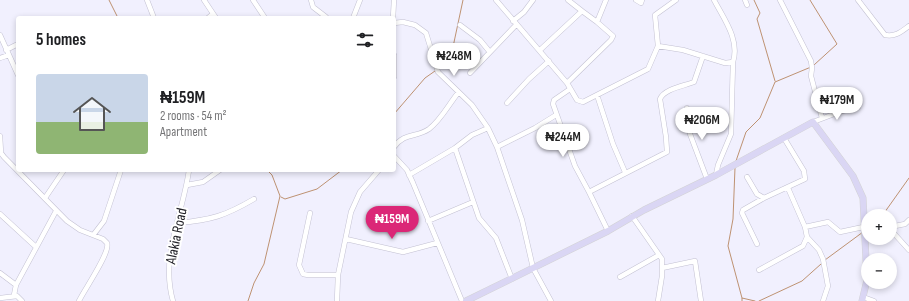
<!DOCTYPE html>
<meta charset="utf-8">
<style>
body{margin:0;font-family:"Sofia Sans Condensed",sans-serif;background:#f2f2f2;color:#202124;height:100vh;display:flex;flex-direction:column;font-size:15px;white-space:nowrap}
*{box-sizing:border-box;margin:0}
p{font-size:13px;color:#757577}
.icon{flex:none;width:22px;height:22px;fill:none;stroke:currentColor;stroke-width:2;stroke-linecap:round;stroke-linejoin:round}
.map{position:relative;flex:1;overflow:hidden}
.sheet{position:absolute;left:16px;top:16px;width:380px;height:156px;display:flex;flex-direction:column;background:#fff;border-radius:4px;box-shadow:0 2px 6px #0003}
.sheet>*{flex:none}
.controls{position:absolute;left:861px;top:209px;display:grid;gap:8px}
.controls a{display:grid;place-items:center;width:36px;height:36px;border-radius:50%;background:#fff;box-shadow:0 2px 6px #0003;font-size:20px}
.price{position:absolute;translate:-50% -34px;padding:0 9px;border-radius:14px;background:#fff;color:#222;font-size:13px;line-height:26px;filter:drop-shadow(0 1px 2px #0008)}
.price::after{content:'';position:absolute;left:50%;top:24px;width:12px;height:9px;margin-left:-6px;background:inherit;clip-path:polygon(0 0,100% 0,50% 100%)}
.price.selected{background:#db2777;color:#fff}
ul{padding:0;list-style:none}
li{display:flex;align-items:center;gap:12px;height:100px;padding:0 20px}
li span{display:grid;place-items:center;flex:none;width:112px;height:80px;border-radius:4px;color:#555}
li>.icon{margin-inline-start:auto}
span .icon{width:48px;height:48px;fill:#fffc;stroke-width:1}
li b{font-size:17px}
h2{display:flex;justify-content:space-between;align-items:center;height:48px;padding:0 20px;font-size:17px}
.map>svg:first-child{display:block}
</style>
<div class="map">
<svg width="909" height="301" viewBox="0 0 909 301">
<rect width="100%" height="100%" fill="#f1f0fe"/>
<g fill="none" stroke-linecap="round" stroke-linejoin="round">
<path stroke="#be9272" stroke-width="1" d="M 109,0 L 118,18
M 754,0 L 760,13 L 757,19 L 775,81
M 810,0 L 837,44 L 814,65
M 439,68 L 450,61 L 463,0
M 394,114 L 425,78 L 435,71
M 736,161 L 746,132 L 760,118 L 775,82 L 811,67
M 735,168 L 733,219 L 728,246 L 742,298
M 281,197 L 285,199 L 317,189 L 342,170
M 882,216 L 909,178
M 825,260 L 863,232
M 248,301 L 254,283 L 264,264 L 280,196 L 272,175 L 267,170
M 742,301 L 742,298 L 755,301
M 759,301 L 802,281 L 821,264"/>
<g stroke="#c3c1d2" stroke-width="5.5">
<path id="minor" d="M 147,0 L 154,18
M 204,0 L 216,18
M 253,0 L 265,18
M 311,0 L 313,7 L 326,17
M 496,0 L 567,83 L 577,100 L 583,102 L 648,69 L 658,46 L 655,15 L 676,0
M 636,0 L 641,3 L 642,0
M 714,0 C 724,19 740,40 733,62 L 731,134 L 718,165 L 716,175
M 745,0 L 747,5
M 780,0 L 811,61 L 812,68 L 811,76 L 822,118
M 858,0 L 885,35 C 895,37 901,32 909,26
M 582,11 L 597,22
M 208,18 L 213,14
M 353,18 L 360,0
M 393,18 L 394,0
M 513,21 L 524,12 L 533,0
M 394,23 L 403,22 L 415,25 L 426,33 L 438,72 L 472,105 L 488,128 L 497,147 L 522,220 L 533,268 L 551,301
M 460,25 L 480,40 L 489,51
M 0,35 L 18,75
M 658,46 L 683,50 L 725,63 L 733,62
M 6,50 L 18,44
M 540,50 L 582,11 L 568,0
M 394,55 L 394,77
M 0,58 L 9,55
M 470,73 L 516,25
M 567,83 L 611,40 L 613,36 L 597,22 L 606,0
M 570,89 L 554,100 L 553,104 L 575,166 L 589,192
M 597,95 L 613,144 L 625,172
M 507,103 L 529,79 L 549,61
M 687,108 L 690,121 L 690,134 L 707,179
M 813,122 L 842,111 L 858,107
M 488,128 L 472,135 L 455,148 L 479,218 L 496,238 L 512,279
M 0,136 L 1,153 L 4,157 L 67,221 L 80,230 L 103,239 L 107,243 C 111,252 84,290 79,301
M 394,147 C 405,132 416,138 429,129 C 441,120 449,104 458,93
M 497,147 L 535,128 L 556,115
M 394,156 L 407,170 L 413,183 L 462,301
M 409,175 L 455,148
M 747,177 L 757,194 L 764,198 L 805,179 L 804,171 L 784,138
M 187,185 L 203,182 L 220,170
M 788,188 L 805,227 L 807,237 L 819,250 L 823,259 L 828,286 L 823,301
M 45,198 L 64,170
M 310,213 L 299,265 L 303,274 L 308,275 L 338,275
M 0,214 L 36,247
M 632,216 L 662,259 L 662,276 L 658,301
M 428,221 L 473,202
M 178,223 C 211,220 225,216 254,199
M 805,227 L 828,222 L 840,232 L 868,226
M 890,227 L 905,224 L 909,220
M 890,229 L 909,250
M 608,231 L 589,192 L 667,152 L 666,137 L 660,99 C 664,89 684,86 694,82 L 703,56
M 94,234 L 104,221 L 121,170
M 346,239 L 403,252 L 437,243
M 757,244 L 742,213 L 743,210 L 764,198
M 662,268 L 695,261 L 701,301
M 759,270 L 803,246 L 807,237
M 0,273 L 16,285
M 620,277 L 659,255
M 14,295 L 16,285 L 56,211
M 863,297 L 874,301
M 0,298 L 17,296 L 22,301
M 173,301 C 160,256 183,214 189,170
M 337,301 L 338,275 L 351,212 L 360,192 L 379,170"/>
</g>
<g stroke="#d3d3d4" stroke-width="7">
<path id="major" d="M 466,301 L 608,231 L 644,210 L 716,175 L 813,122 L 853,176 L 863,198 L 867,280 L 862,301"/>
</g>
<use href="#minor" stroke="#fff" stroke-width="4.5"/>
<use href="#major" stroke="#dad6f4" stroke-width="6"/>
</g>
<g text-anchor="middle" stroke-width="4" stroke-linejoin="round" paint-order="stroke">
<g font-size="15" fill="#24242a" stroke="#fff">
<text transform="translate(176 236) rotate(-78)" y="5">Alakia Road</text>
</g>
</g>
</svg>
<div class="controls">
<a>+</a>
<a>−</a>
</div>
<b class="price" style="left:454px;top:77px">₦248M</b>
<b class="price" style="left:837px;top:121px">₦179M</b>
<b class="price" style="left:702px;top:141px">₦206M</b>
<b class="price" style="left:563px;top:158px">₦244M</b>
<b class="price selected" style="left:392px;top:240px">₦159M</b>
<section class="sheet">
<h2>5 homes<svg class="icon" aria-label="filters" viewBox="0 0 24 24"><path d="M4 7h16M4 17h16"/><circle cx="9" cy="7" r="2"/><circle cx="15" cy="17" r="2"/></svg></h2>
<ul>
<li><span style="background:linear-gradient(#c9d6e8 60%,#8fb573 0)"><svg class="icon" aria-label="home" viewBox="0 0 24 24"><path d="M3 11l9-7 9 7M6 9v11h12V9"/></svg></span><div><b>₦159M</b><p>2 rooms · 54 m²</p><p>Apartment</p></div></li>
</ul>
</section>
</div>
